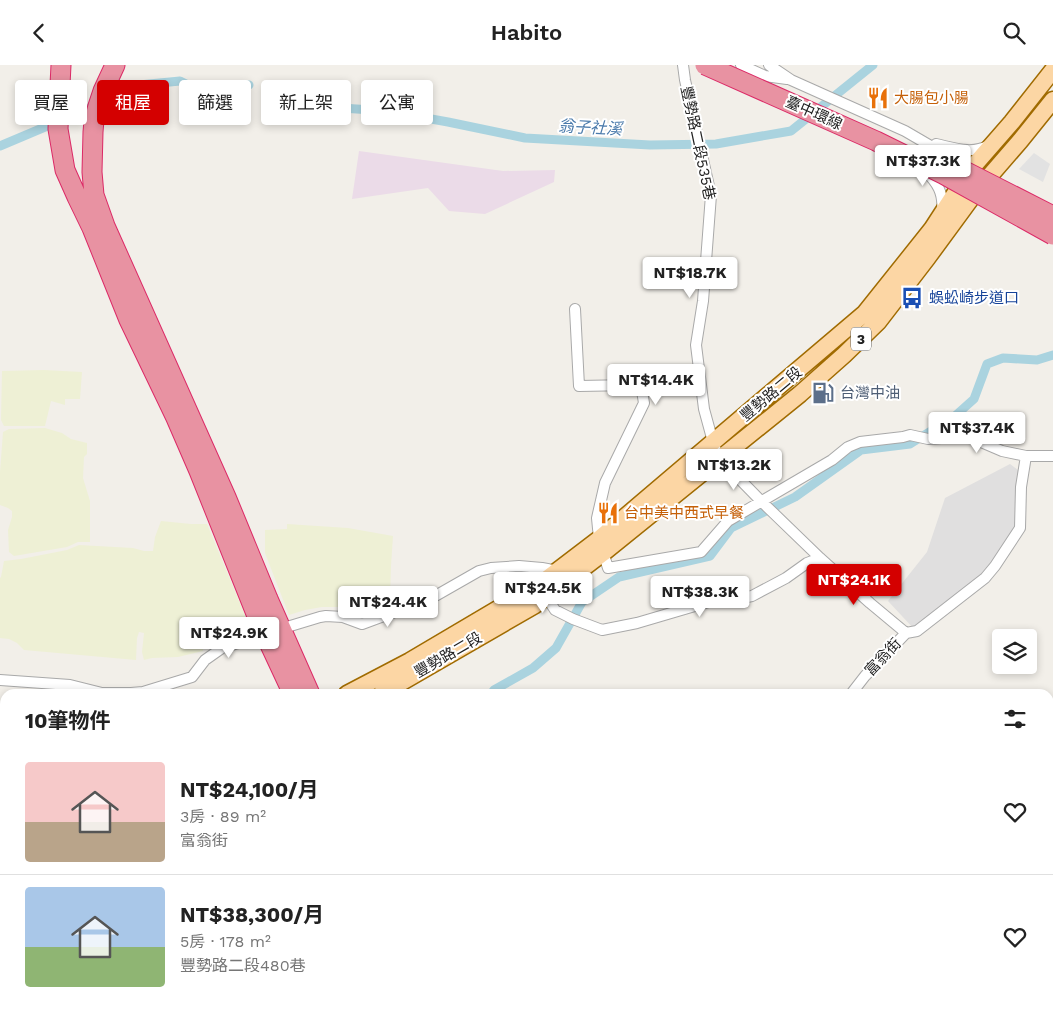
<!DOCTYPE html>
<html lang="zh-TW">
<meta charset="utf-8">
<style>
body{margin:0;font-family:"Work Sans","Noto Sans TC",sans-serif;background:#f2f2f2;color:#222;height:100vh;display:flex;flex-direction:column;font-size:19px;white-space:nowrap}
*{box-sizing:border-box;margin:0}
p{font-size:16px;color:#767676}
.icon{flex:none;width:28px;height:28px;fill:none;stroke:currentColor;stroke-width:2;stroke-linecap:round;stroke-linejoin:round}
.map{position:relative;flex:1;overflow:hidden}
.sheet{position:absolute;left:0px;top:624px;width:1054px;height:321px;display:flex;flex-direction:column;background:#fff;border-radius:15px 15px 0 0;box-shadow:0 2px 8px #0003}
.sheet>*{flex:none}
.guide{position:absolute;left:15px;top:15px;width:500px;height:45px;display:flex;gap:10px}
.buttons{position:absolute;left:992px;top:564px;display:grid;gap:10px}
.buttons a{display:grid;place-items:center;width:45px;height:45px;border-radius:5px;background:#fff;box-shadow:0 2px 8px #0003;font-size:25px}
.price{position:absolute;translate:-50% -42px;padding:0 11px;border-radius:5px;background:#fff;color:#222;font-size:16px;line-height:32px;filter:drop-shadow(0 1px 2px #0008)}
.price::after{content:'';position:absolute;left:50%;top:30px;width:15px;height:11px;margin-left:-8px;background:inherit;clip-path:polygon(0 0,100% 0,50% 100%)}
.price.on{background:#d40000;color:#fff}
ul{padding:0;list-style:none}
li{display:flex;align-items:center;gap:15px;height:125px;padding:0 25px}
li+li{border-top:1px solid #e0e0e0}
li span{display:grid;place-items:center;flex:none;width:140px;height:100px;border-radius:5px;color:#555}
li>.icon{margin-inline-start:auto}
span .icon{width:60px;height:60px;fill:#fffc;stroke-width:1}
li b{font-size:21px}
h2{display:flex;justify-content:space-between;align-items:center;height:60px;padding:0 25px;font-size:21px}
.tag{padding:0 18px;border-radius:5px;background:#fff;box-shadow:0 2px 8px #0003;font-size:18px;line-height:45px}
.tag.on{background:#d40000;color:#fff}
header{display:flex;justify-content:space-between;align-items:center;height:65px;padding:0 25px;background:#fff;font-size:22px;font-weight:600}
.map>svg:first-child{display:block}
</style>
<header><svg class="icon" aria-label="back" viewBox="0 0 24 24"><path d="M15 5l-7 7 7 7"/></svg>Habito<svg class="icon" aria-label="search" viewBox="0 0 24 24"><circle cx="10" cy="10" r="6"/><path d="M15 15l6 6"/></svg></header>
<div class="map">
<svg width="1053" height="944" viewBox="0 0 1053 944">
<rect width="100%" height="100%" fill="#f2efe9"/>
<path fill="#e0dfdf" d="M 1010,399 L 1018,405 L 1015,462 L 992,496 L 968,524 L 915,565 L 888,536 L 927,487 L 945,433 Z"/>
<path fill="#ebdbe8" d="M 359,86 L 503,106 L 555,105 L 554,117 L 485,149 L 449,146 L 428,123 L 352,134 Z"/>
<path fill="#ffffe5" d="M 67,940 L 235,940 L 234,944 L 66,944 Z
M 403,940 L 444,940 L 446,944 L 396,944 Z"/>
<path fill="#eef0d5" d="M 44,305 L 82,307 L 80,334 L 65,334 L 65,340 L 51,336 L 45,361 L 4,361 L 1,355 L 2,306 Z
M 45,363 L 62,368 L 71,374 L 87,378 L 87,389 L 84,392 L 83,413 L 90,436 L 90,477 L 78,477 L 67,482 L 14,491 L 9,487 L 8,465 L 12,452 L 12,446 L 8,443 L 0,440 L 0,407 L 3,367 L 9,364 Z
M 161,456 L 191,459 L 207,459 L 250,562 L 215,577 L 215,567 L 203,566 L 203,586 L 178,592 L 152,593 L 144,595 L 142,587 L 144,568 L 139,567 L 137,573 L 136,595 L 24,585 L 17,578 L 9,574 L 0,573 L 0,513 L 1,512 L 4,496 L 21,494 L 67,485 L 79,480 L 133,483 L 144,486 L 153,486 L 155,472 Z
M 287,459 L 348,463 L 393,471 L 391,501 L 390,534 L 386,539 L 376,546 L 362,551 L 339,542 L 322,542 L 305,545 L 289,550 L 265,488 L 265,465 L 287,464 Z"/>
<path fill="#add19e" d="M 1053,780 L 1053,938 L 1049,932 L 1049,790 Z"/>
<path fill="#e2e2e2" d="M 1034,88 L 1050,99 L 1043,117 L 1019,104 Z"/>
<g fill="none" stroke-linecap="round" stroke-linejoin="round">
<path stroke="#aad3df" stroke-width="9" d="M 287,26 L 311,41 L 387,46 L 448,57 L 525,73 L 650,80 L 716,79 L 791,66 L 873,0
M 0,81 L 116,32 L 139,20 L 180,16 L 198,25 L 232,20 L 249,20
M 491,629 L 494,625 L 533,603 L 556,583 L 582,537 L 619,512 L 710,491 L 731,463 L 795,432 L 861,385 L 910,379 L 955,351 L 974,334 L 987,299 L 1003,293 L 1037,295 L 1053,290
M 276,944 L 277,940"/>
<g stroke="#a9a9a9" stroke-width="12">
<path id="street" d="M 683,0 L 685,15 L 711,130 L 703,236 L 696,280 L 704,344 L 713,377 L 719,393 L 761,436 L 820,493 L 870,538 L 906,568
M 741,0 L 765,11 L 787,14
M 769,0 L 791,15 L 905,66 L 953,94
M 936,79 C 954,83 972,90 989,80
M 925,106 C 937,117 944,128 942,146
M 575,244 L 579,321 L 632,320 L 638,321 L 642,326 L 644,338 L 605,418 L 597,453 L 599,474 L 608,503 L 701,487 L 728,456 L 832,395 L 848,382 L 860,377 L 903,372 L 910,370 L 928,374 L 967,371 L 1002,386 L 1026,391 L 1053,391
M 544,528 L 555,545 L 573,554 L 602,565 L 637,558 L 722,533 L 737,534 L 752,531 L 786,513 L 807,498 L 820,493
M 287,562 L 320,552 L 326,551 L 343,552 L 362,559 L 424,536 L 437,530 L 479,506 L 491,503 L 519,501 L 542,503 L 558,506
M 906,568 L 917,566 L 985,513 L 995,501 L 1020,463 L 1021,422 L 1026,391
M 0,615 L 70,620 L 102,628 L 131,628 L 143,627 L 192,612 L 205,595 L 222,583 L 261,571
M 851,629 L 865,611 L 906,568
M 823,940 L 827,944
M 60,944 L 61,940
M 377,944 L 385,940
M 519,944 L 525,940
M 674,944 L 676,940"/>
</g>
<g stroke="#707d05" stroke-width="16">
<path id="secondary" d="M 466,940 L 468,944"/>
</g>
<g stroke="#a06b00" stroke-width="19">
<path id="primary" d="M 347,629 L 410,596 L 540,519 L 599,474 L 865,248 L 932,164 L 971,104 L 1012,57 L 1053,5
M 381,629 L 535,540 L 603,488 L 800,329 L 844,290 L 878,257 L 928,192 L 975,128 L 1020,76 L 1053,35
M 0,805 L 5,803
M 0,823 L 5,820"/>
</g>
<g stroke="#dc2a67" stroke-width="21">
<path id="highway" d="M 61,0 L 59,40 L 58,64 L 65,105 L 77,132 L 92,163 L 129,255 L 176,353 L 199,406 L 259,556 L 293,629
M 115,0 L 103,26 L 98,41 L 94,55 L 93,67 L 92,107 L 94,130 L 105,161 L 226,432 L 268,534 L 310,629"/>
</g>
<use href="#street" stroke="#fff" stroke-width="10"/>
<use href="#secondary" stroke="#f7fabf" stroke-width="14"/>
<use href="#primary" stroke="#fcd6a4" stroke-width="16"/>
<use href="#highway" stroke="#e892a2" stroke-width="19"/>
<g stroke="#dc2a67" stroke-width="21" stroke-linecap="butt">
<path id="highway-bridge" d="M 705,0 L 876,76 L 943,109 L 1053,170
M 945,96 L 1053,151"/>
</g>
<use href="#highway-bridge" stroke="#e892a2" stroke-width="19"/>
</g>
<defs>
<g id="restaurant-bare" transform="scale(1.725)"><path d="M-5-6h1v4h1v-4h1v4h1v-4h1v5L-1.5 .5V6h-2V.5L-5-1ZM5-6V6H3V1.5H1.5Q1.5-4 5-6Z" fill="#e8710a" stroke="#fff" stroke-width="2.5" paint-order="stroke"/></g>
<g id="bus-bare" transform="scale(1.725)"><path d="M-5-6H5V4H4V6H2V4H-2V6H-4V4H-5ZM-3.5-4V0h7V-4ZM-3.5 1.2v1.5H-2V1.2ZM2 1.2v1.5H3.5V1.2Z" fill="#1a4fb4" stroke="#fff" stroke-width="2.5" paint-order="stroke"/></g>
<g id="fuel-bare" transform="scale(1.725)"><path d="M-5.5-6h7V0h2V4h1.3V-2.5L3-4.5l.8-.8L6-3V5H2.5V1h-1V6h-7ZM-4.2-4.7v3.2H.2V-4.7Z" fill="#5c6f8a" stroke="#fff" stroke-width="2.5" paint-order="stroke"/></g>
</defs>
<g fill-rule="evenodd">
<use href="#restaurant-bare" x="878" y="33"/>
<use href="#bus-bare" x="912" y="233"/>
<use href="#fuel-bare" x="823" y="328"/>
<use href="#restaurant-bare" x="608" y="448"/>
</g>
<g text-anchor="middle" stroke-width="4" stroke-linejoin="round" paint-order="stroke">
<rect fill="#fff" stroke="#646464" stroke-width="1" x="851" y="262.5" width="20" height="23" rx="4"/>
<g font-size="14" font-weight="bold" fill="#222">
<text x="861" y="279">3</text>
</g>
<g font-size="15" fill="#c56008" stroke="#fff" text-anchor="start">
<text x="894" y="38">大腸包小腸</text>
<text x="624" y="453">台中美中西式早餐</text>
</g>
<g font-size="15" fill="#222" stroke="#fff">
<text transform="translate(814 48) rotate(24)" y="5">臺中環線</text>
<text transform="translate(698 78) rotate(78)" y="5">豐勢路二段535巷</text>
<text transform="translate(771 329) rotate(-40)" y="5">豐勢路二段</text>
<text transform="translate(448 590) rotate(-30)" y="5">豐勢路二段</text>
<text transform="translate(883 592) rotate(-47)" y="5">富翁街</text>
</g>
<g font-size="15" fill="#164399" stroke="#fff" text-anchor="start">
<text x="929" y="238">蜈蚣崎步道口</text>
</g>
<g font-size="15" fill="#4e5e75" stroke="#fff" text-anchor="start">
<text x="840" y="333">台灣中油</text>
</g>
<g font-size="16" font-style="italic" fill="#4a7aab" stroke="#fff">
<text transform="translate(590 62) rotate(3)" y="6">翁子社溪</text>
</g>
</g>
</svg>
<div class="buttons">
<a><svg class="icon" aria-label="layers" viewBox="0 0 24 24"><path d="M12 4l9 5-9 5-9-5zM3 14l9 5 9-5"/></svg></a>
</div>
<b class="price" style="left:923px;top:122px">NT$37.3K</b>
<b class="price" style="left:690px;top:234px">NT$18.7K</b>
<b class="price" style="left:656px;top:341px">NT$14.4K</b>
<b class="price" style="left:977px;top:389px">NT$37.4K</b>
<b class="price" style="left:734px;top:426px">NT$13.2K</b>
<b class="price on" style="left:854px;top:541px">NT$24.1K</b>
<b class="price" style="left:543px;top:549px">NT$24.5K</b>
<b class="price" style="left:700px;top:553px">NT$38.3K</b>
<b class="price" style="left:388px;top:563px">NT$24.4K</b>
<b class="price" style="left:229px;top:594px">NT$24.9K</b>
<div class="guide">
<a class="tag">買屋</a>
<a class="tag on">租屋</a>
<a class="tag">篩選</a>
<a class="tag">新上架</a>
<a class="tag">公寓</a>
</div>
<section class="sheet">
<h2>10筆物件<svg class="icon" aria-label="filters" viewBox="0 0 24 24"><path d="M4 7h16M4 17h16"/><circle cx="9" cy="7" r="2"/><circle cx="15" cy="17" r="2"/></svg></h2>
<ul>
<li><span style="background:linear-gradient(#f6c9c9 60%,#b9a48a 0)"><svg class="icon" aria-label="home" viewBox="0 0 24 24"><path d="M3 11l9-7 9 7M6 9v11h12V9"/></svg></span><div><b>NT$24,100/月</b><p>3房 · 89 m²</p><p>富翁街</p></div><svg class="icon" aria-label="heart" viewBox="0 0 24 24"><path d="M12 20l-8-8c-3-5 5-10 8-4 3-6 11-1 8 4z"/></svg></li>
<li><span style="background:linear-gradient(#a9c7e8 60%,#8fb573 0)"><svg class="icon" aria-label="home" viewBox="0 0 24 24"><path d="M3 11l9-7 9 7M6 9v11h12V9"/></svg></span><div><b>NT$38,300/月</b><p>5房 · 178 m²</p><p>豐勢路二段480巷</p></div><svg class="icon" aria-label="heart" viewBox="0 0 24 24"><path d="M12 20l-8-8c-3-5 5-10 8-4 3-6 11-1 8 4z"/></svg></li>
</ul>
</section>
</div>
